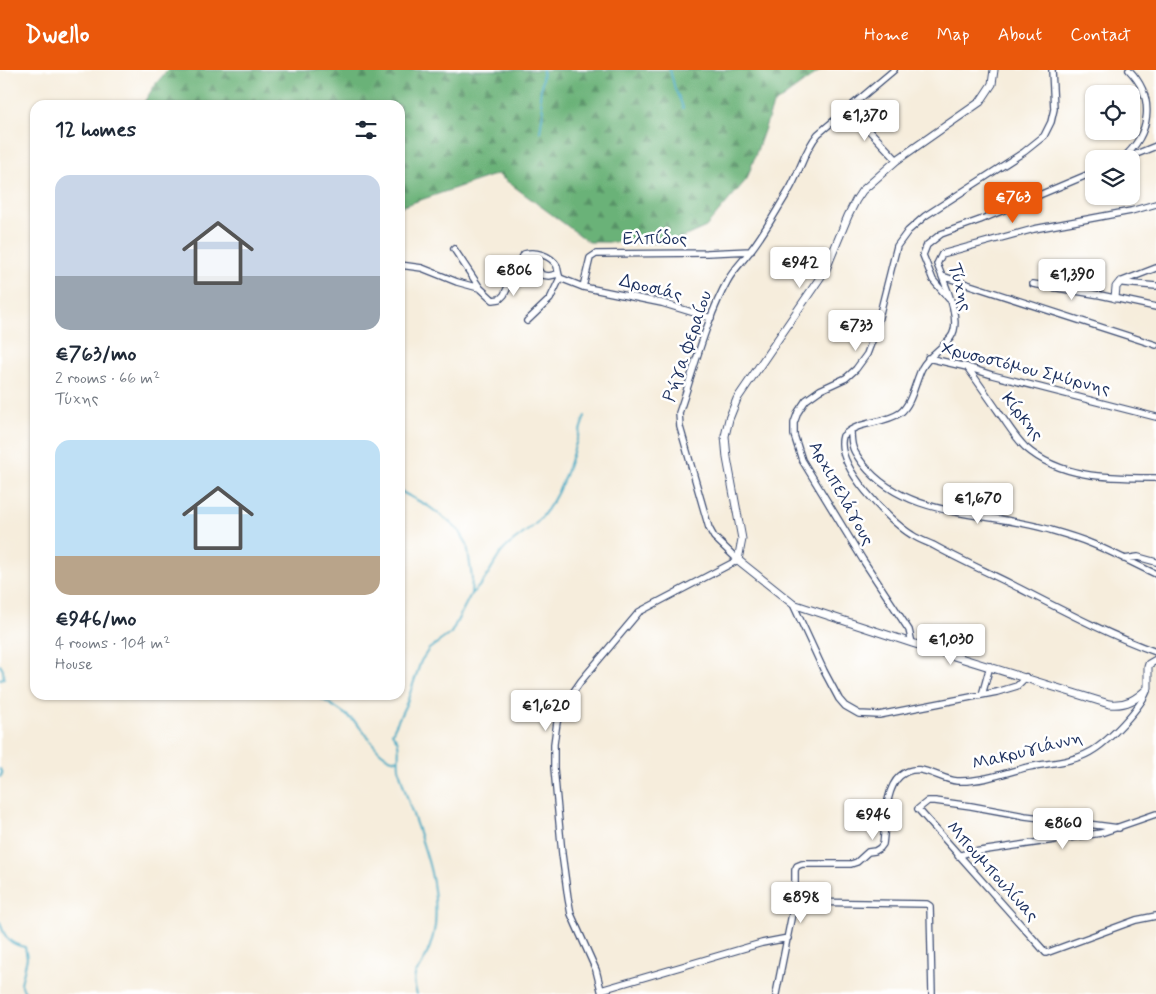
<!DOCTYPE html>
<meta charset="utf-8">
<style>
body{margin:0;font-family:Mynerve,sans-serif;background:#f2f2f3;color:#1f2937;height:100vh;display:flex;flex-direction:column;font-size:19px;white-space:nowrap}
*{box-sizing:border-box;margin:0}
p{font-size:16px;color:#747a83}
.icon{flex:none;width:28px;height:28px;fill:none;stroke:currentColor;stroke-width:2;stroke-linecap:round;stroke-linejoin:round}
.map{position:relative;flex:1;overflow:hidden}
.side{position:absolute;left:30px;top:30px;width:375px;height:600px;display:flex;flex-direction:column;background:#fff;border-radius:15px;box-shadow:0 1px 4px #0004}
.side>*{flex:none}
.buttons{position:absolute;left:1085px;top:15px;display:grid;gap:10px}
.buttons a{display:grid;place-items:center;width:55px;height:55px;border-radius:10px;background:#fff;box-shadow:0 1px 4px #0004;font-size:25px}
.price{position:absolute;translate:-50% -42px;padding:0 11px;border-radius:5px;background:#fff;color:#222;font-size:16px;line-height:32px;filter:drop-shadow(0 1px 2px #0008)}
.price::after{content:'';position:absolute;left:50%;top:30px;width:15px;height:11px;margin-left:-8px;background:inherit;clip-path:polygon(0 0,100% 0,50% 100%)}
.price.on{background:#ea580c;color:#fff}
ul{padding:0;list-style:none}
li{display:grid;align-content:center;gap:10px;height:265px;padding:0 25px}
li span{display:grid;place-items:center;height:155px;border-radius:15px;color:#555}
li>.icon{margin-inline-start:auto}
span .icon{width:90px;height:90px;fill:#fffc;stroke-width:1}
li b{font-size:21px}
h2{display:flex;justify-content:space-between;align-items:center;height:60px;padding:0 25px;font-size:21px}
header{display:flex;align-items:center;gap:30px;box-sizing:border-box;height:70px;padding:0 25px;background:#ea580c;color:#fff}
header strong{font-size:24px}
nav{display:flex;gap:28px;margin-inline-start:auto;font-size:18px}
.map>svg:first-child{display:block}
</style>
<header>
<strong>Dwello</strong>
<nav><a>Home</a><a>Map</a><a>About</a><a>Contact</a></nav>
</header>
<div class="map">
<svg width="1156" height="924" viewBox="0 0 1156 924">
<defs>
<pattern id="forest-firs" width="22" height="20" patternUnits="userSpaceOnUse" patternTransform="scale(1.25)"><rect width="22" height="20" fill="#6bb278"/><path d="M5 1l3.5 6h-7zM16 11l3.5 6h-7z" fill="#579166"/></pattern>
</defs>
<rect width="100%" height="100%" fill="#fff"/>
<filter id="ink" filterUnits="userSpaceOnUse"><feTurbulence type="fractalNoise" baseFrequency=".02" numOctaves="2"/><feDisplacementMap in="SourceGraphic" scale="10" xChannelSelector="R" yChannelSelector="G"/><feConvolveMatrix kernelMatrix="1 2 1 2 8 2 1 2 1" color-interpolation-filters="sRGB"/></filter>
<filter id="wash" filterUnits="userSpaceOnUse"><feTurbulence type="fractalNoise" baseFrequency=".0096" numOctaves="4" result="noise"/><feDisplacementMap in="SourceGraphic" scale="20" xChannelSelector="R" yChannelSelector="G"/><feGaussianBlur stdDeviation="1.12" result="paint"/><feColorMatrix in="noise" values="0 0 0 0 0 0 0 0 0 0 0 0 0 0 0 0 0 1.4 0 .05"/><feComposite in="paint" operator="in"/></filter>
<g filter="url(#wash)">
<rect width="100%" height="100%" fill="#f6eddc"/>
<path fill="url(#forest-firs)" stroke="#43706b" d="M 168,0 L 821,0 L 773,35 L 747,109 L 706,157 L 670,173 L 589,172 L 497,104 L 400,137 L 400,35 L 142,35 L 157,12 Z"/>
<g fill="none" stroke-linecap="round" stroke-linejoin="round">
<path stroke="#44a9c3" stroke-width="2" d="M 670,0 L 675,19 L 681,32 L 683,38
M 540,62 L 543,41 L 540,27 L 543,0
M 400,421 L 428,436 L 447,450 L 460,462 L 467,474 L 472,508 L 471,524 L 451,563 L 429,579 L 421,591 L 407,632 L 392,663 C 394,666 398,670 398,673 C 400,682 397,693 400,703 C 413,755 440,800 435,856 C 433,869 428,884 421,896 C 419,899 416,902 415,905 C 413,912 415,918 417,924
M 472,523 C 486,512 491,497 501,483 C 512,469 530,462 541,448 C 566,418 572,381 585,346
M 0,595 L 3,600 L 4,608 L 0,609
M 316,625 C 329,634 343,641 355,652 C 369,665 377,688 398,690
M 0,699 L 2,704 L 0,707
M 0,852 C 4,867 9,874 25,877 L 27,888 L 21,913 L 24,921 L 32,924"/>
</g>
</g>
<g filter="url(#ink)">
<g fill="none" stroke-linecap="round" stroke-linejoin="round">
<g stroke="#3c4c71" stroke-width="8">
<path id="minor" d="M 849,39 L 897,90
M 1122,89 C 1151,64 1156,28 1129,0
M 1124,89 L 1156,76
M 1156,134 L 1131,141 L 1034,159 L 942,184 L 937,194 C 944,212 963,250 951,267 C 942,279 929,285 922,298 C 915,312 912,334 900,343 C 882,355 859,350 843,366 C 834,395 889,451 912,465 C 918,469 926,472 933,475 C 958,489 985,501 1011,514 C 1058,538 1106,564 1156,582
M 454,179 L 480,218 L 493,230 L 500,229 L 504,225 L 524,184 C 535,181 551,185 557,196 C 558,200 558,204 560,208 L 583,217 L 662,233 L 711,248
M 533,184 L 534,194 L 542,205 L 549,206 L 558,204
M 400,195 L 422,198 L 457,212 L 479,218
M 942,206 L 1156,275
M 1120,212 L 1156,198
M 1123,213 L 1156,216
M 1033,214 L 1100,225 L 1156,237
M 583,217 L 590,188 L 596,184 L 707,183 L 751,181
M 949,229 L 933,210 L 923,185 L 927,175 L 941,164 L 980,150 L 1094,102
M 527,251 L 550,229 L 560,208
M 928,288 L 967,297 L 992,305 L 1156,347
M 967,297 C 978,312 989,328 1000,344 C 1008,355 1015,367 1025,377 C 1061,409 1111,408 1156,408
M 851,360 C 851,377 853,381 863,394 C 906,449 986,441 1047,459 C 1061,463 1076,467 1090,473 C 1113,482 1134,494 1156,504
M 1124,489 L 1138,487 L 1156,492
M 793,534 L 824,601 L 839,629 L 845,636 L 859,644 L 879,645 L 997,622 L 1017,616 L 1026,607
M 912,573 L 909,560 L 863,490 L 802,390 L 794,365 L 794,353 L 798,342 L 806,330 L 820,320 L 846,308 L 856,299 L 867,284 L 875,263 L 897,176 L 908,161 L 925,146 L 1024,82 L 1044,66 L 1051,52 L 1054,39 L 1052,0
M 982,625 L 990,596
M 1119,758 L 1025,746 L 971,736 L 935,731 L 928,731 L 918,739 L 1046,883 L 1136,850 L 1156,846
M 958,786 L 967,783 L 1101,763 L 1156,744
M 795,833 L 795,800 L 797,796 L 802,794 L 851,794 L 857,792 L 868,782 L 875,781 L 880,778 L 883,774 C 886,754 884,720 900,706 C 919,690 937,709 957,711 C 979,712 1003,704 1024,698 C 1046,693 1071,693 1090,682 C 1107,673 1143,636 1148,618
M 601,920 L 762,873 L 788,868
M 602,924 L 596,900 L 571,844 L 568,828 L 562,784 L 554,698 L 554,674 L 557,652 L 567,631 L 581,611 L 639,542 L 738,490 L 714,467 L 709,458 L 680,357 L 679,343 C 694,300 706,249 728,210 C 734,199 744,190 751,180 C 765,162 776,141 788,122 C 800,103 803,82 818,64 L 894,0
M 776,924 L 793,839 L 795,833 L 801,832 L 927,834 L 930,836 L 932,924"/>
</g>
<g stroke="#3c4c71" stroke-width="9">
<path id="tertiary" d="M 994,0 L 992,14 L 980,32 L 897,90 L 862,121 L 856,130 L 848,146 L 826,199 L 737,329 L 729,349 L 725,366 L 727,388 L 742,469 L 738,490 L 793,534 L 912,573 L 1109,634 C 1126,636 1137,629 1148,618 L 1148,597 L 1149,594 L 1156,590
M 1115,228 L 1116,217 L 1120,212"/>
</g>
<use href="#minor" stroke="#fff" stroke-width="5.5"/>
<use href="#tertiary" stroke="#fff" stroke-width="7"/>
</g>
</g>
<g text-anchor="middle" stroke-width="5" stroke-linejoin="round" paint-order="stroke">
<g font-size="18" fill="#1b2f5e" stroke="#fff">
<text x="655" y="174">Ελπίδος</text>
<text transform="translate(651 217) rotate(14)" y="6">Δροσιάς</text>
<text transform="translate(961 217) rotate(76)" y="6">Τύχης</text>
<text transform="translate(687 276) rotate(-71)" y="6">Ρήγα Φεραίου</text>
<text transform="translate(1026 298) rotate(14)" y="6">Χρυσοστόμου Σμύρνης</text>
<text transform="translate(1023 346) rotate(51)" y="6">Κίρκης</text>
<text transform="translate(842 423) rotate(61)" y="6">Αρχιπελάγους</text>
<text transform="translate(1027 680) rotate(-14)" y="6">Μακρυγιάννη</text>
<text transform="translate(993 801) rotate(48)" y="6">Μπουμπουλίνας</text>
</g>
</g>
</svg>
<div class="buttons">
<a><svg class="icon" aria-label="locate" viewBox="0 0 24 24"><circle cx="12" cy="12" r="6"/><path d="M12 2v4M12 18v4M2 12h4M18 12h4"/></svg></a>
<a><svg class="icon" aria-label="layers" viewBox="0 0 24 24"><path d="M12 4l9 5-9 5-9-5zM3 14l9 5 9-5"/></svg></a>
</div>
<b class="price" style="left:865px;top:72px">€1,370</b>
<b class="price on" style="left:1013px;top:154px">€763</b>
<b class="price" style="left:800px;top:219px">€942</b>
<b class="price" style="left:514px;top:227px">€806</b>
<b class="price" style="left:1072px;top:231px">€1,390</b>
<b class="price" style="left:856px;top:282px">€733</b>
<b class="price" style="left:978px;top:455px">€1,670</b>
<b class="price" style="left:951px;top:596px">€1,030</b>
<b class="price" style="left:546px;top:662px">€1,620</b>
<b class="price" style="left:873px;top:771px">€946</b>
<b class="price" style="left:1063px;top:780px">€860</b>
<b class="price" style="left:801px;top:854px">€898</b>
<section class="side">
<h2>12 homes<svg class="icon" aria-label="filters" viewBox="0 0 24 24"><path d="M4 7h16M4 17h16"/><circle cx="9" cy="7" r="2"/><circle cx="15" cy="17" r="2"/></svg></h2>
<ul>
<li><span style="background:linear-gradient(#c9d6e8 65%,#9aa5b1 0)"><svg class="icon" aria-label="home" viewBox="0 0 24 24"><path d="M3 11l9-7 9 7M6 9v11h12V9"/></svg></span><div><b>€763/mo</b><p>2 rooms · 66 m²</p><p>Τύχης</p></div></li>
<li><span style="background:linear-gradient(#bfe0f5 75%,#b9a48a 0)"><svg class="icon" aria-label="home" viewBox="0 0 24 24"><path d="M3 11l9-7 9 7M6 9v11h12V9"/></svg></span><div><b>€946/mo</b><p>4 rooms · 104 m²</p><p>House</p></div></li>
</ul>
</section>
</div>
